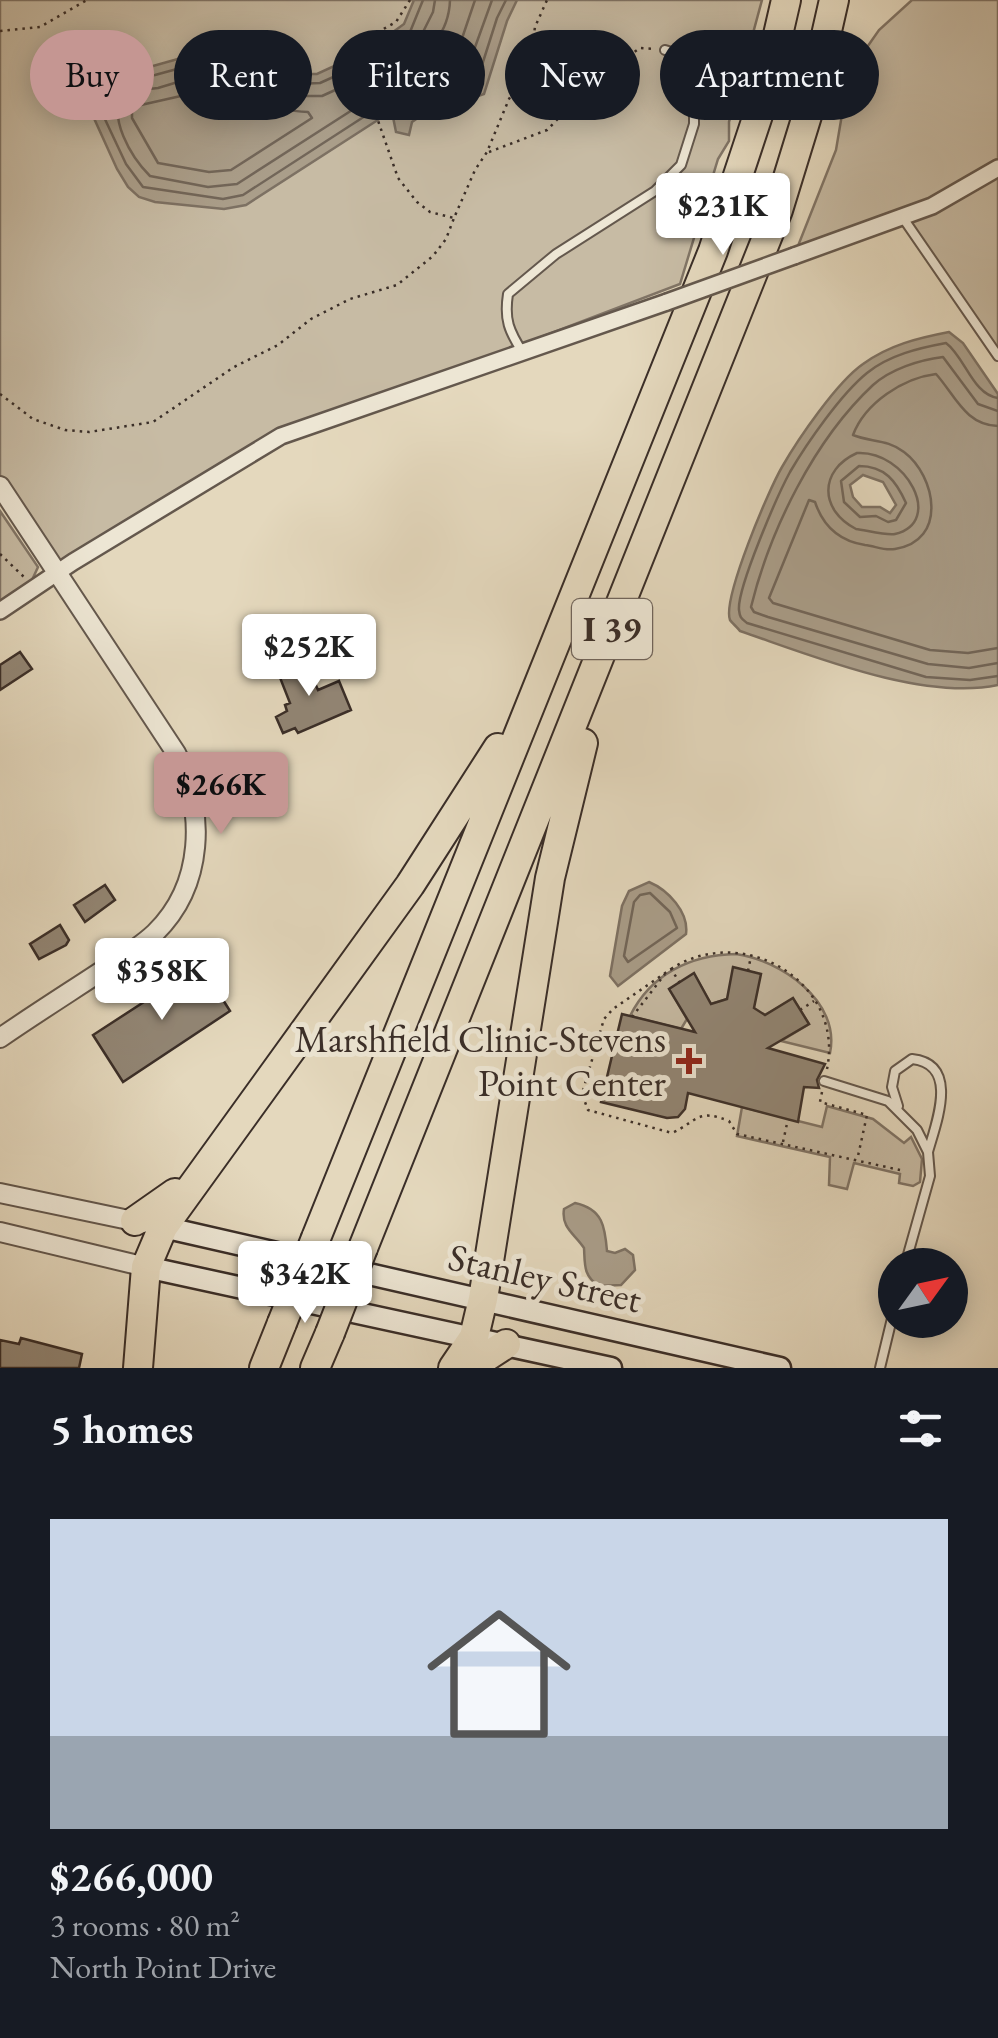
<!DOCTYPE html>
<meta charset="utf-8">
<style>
body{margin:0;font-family:"EB Garamond",serif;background:#242831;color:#f1f3f6;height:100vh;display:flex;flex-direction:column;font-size:38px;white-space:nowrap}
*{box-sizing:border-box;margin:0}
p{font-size:32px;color:#9ea1a6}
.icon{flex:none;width:55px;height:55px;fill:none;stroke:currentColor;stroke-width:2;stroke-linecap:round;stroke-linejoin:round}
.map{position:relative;height:1368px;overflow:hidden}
.panel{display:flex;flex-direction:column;background:#171b24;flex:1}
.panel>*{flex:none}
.banner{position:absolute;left:30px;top:30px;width:940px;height:90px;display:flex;gap:20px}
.needle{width:65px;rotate:57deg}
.tools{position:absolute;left:878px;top:1248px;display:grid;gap:20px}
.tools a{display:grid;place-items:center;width:90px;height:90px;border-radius:50%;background:#171b24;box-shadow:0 5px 25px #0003;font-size:50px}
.price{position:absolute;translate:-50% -85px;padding:0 22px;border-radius:10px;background:#fff;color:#222;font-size:32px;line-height:65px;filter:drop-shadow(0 2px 5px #0008)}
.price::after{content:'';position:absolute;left:50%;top:60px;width:30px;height:22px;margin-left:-15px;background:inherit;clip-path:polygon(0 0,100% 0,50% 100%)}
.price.on{background:#c59692;color:#111}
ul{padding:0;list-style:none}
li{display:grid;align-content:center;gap:20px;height:530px;padding:0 50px}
li span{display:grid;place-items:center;height:310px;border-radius:0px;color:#555}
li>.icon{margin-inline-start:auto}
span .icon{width:180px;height:180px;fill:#fffc;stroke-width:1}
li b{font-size:42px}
h2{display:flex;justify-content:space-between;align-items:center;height:120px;padding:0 50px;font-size:42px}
.tag{padding:0 35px;border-radius:45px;background:#171b24;box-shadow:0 5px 25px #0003;font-size:35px;line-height:90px}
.tag.on{background:#c59692;color:#111}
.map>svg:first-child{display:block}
</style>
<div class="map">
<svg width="998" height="1368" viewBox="0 0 998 1368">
<rect width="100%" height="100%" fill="#e4d8bd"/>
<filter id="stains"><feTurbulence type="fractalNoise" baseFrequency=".002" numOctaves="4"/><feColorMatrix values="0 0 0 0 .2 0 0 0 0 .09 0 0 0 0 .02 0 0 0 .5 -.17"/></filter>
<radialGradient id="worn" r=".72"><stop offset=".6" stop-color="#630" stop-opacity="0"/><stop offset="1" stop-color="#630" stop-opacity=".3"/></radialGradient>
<path fill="#c7bba4" stroke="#807466" stroke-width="2.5" d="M 0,0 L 762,0 L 729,122 L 729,141 L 718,159 L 680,284 L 281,436 L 58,572 L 0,486 Z
M 912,0 L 998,0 L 998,353 L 903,219 L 794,256 L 836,150 L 849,73 L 879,30 Z
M 0,511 L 38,567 L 32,580 L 0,603 Z
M 736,954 C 780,960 841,1001 830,1053 L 781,1041 L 809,1024 L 793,999 L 765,1015 L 727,999 L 711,1004 L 694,974 L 670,990 L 687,1019 L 681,1029 L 630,1016 C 651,974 690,955 736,954 Z
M 827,1106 L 873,1119 L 904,1143 L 911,1137 L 922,1159 L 920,1182 L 913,1186 L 899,1183 L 900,1174 L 854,1163 L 847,1189 L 829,1185 L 830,1157 L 737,1136 L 742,1107 L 822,1127 Z"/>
<path fill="#aa9e8a" stroke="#7d7163" stroke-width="2.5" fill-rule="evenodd" d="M 414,0 L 517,0 L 507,21 L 484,94 L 422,115 L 412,122 L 409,135 L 396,132 L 393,117 L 384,116 L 246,205 L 224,209 L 155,202 L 139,197 L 128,187 L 117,169 L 93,116 L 99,85 L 110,72 L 153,66 L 199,53 L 251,60 L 298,74 L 317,74 L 367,51 L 404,24 Z
M 949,332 L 963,343 L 998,394 L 998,685 C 923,701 813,656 740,631 C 738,628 732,623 730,620 C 722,599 769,489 782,467 C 798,439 837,382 863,364 C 889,345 918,338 949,332 ZM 863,475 L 883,482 L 896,505 L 890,513 L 880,507 L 862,507 L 853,497 L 850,485 Z
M 649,882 C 668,890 689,912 686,934 L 618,986 L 610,976 L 622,906 L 629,891 Z
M 575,1203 C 603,1209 605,1227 607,1251 L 615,1253 L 625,1249 L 633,1255 L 635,1270 L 621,1285 L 599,1286 C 583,1276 585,1264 584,1248 C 575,1234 561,1228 564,1209 Z"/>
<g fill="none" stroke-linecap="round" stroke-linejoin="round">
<path stroke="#726659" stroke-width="2.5" d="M 423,0 L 410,32 L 371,60 L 320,83 L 296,84 L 249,70 L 199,63 L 155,75 L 116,81 L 108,90 L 103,115 L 126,164 L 143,187 L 223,199 L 243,195 L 379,107 L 393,106 L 406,114 L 418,106 L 476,84 L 497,18 L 506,0
M 435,0 L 433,12 L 418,42 L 377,71 L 322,96 L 295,96 L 246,82 L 201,75 L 158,88 L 123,92 C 107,117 131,157 150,176 L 208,187 L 237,184 L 374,96 L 392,94 L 407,98 L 465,75 L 492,0
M 450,0 C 449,35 427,53 401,73 L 402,80 L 453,65 L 475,0
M 203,91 C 239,94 272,111 308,112 L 312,118 L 231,170 L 209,172 L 158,163 L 132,118 L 132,107 Z
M 998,398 C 973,395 965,357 946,343 C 919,348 889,355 867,373 C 841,394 807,443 790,472 C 778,494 737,588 739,610 C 740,618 741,618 747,623 L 926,677 L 970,680 L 998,676
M 998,411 L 978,404 L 943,357 C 919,360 891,369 873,385 C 814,440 770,530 751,607 L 754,612 L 768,617 L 928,664 L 969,668 L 998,663
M 998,426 C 965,425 955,395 936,374 C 903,378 865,403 853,435 C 869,442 888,439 904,452 C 936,476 948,541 895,549 C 884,551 875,546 865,545 C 839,541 823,526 815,502 L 809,500 L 769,598 L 773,603 L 930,650 L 968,653 L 998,648
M 857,453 C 906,450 945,522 895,534 C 888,536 865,530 856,529 C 819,510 819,470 857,453 Z
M 859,466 C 885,466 896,481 906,503 L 896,520 L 888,522 L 876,516 L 860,517 L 844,502 L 841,481 Z
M 650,893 L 670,912 L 677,928 L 628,962 L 624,956 L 634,902 L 640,895 Z"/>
</g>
<path fill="#928675" stroke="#3a2e28" stroke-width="2.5" d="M 20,652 L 32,669 L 0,690 L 0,665 Z
M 304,658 L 318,690 L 339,681 L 351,710 L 298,733 L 295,728 L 283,733 L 276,717 L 287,711 L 285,705 L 290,703 L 277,670 Z
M 105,885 L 115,900 L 85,922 L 74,905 Z
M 60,925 L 69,940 L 66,945 L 39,959 L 30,944 Z
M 201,965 L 230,1011 L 123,1082 L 93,1035 Z
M 733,967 L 761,974 L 754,1008 L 765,1015 L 793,998 L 809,1024 L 768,1048 L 825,1064 L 817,1080 L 819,1088 L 804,1087 L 798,1122 L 688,1093 L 685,1109 L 678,1117 L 667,1118 L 601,1102 L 622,1014 L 695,1032 L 669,989 L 694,973 L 711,1004 L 727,999 Z
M 21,1338 L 82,1354 L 79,1368 L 0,1368 L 0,1340 L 19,1344 Z"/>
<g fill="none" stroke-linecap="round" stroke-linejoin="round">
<g stroke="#64584d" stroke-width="12">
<path id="service" d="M 903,218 L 998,356
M 523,353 C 509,331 504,320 508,294 L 556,254 L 655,191 L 681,165 L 694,124 L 694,78 L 688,57 L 665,50
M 824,1081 L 888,1101 L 917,1130 L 928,1152 L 930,1176 L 905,1265
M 898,1106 L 892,1087 L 895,1071 L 912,1059 C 960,1064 936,1123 928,1152
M 880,1368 L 895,1306"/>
</g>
<g stroke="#64584d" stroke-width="20">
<path id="minor" d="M 794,256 L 932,206 L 998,168
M 0,611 L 73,562 L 281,436 L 667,302"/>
</g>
<g stroke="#64584d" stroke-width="22">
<path id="tertiary" d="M 0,486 L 176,753 C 206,811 204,885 155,933 C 138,949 117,961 97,974 C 65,995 32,1016 0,1038
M 0,1193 L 143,1223
M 0,1232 L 146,1267"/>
</g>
<g stroke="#3a2e28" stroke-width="25">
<path id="secondary" d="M 163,1227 L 780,1368
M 146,1267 L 611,1368"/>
</g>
<g stroke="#3a2e28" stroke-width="32">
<path id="motorway" d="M 135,1221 L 175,1193
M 316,1238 L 713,251 L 763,100 L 786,0
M 363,1248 L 778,210 L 810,106 L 834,0
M 138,1368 L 146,1267 L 163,1227 L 410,885 L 498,748
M 264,1368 L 282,1323
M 315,1368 L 330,1333
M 453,1368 L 474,1337 L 483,1299 L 550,878 L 583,743
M 469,1368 L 506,1344"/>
</g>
<path stroke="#3a2e28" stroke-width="2.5" stroke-dasharray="2.5 5" stroke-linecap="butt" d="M 410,0 L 396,22 L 360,42 L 359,66 L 398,178 L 417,202 L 430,212 L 454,218 L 475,170 L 487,152 L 509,99 L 530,62 L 535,27 L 547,0
M 0,31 L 40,27 L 87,0
M 489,152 L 547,130 L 599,77 L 640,48 L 655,49
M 0,394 L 33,419 L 65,430 L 89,432 L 153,422 L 234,367 L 278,345 L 311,319 L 350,299 L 397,285 L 433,256 L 446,239 L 454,218
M 0,554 L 24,577
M 671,969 C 743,922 845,982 827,1069
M 748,971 L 751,956
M 680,983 L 671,969 L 613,1009 L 604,1019 L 582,1094 L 588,1110 L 672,1133 C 698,1121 697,1108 729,1121 L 737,1134 L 900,1170
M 800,1010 L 814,1001
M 632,1017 L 665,974
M 822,1092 L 820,1102 L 867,1115 L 858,1156
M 783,1142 L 788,1119"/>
<use href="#service" stroke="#ede6d4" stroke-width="8"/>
<use href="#minor" stroke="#ede6d4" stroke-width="15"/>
<use href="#tertiary" stroke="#ede6d4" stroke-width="18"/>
<use href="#secondary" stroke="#ede6d4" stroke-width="20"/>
<use href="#motorway" stroke="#e4d8bd" stroke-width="28"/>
<g stroke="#64584d" stroke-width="20" stroke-linecap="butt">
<path id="minor-bridge" d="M 667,302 L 794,256"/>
</g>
<g stroke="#3a2e28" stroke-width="32" stroke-linecap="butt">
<path id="motorway-bridge" d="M 282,1323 L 316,1238
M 330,1333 L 363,1248"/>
</g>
<use href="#minor-bridge" stroke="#ede6d4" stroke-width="15"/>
<use href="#motorway-bridge" stroke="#e4d8bd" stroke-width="28"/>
</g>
<path fill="#8f2418" stroke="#ede6d4" stroke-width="4" d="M684 1046h10v10h10v10h-10v10h-10v-10h-10v-10h10z"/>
<g text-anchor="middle" stroke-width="10" stroke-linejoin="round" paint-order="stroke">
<rect fill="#ede6d4" stroke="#70655c" stroke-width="2.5" x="572" y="599" width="80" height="60" rx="8"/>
<g font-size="35" font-weight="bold" fill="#3a2e28">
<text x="612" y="641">I 39</text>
</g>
<g font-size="38" fill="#3a2e28" stroke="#ede6d4" text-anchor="end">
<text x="666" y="1052">Marshfield Clinic-Stevens<tspan x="666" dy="44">Point Center</tspan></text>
</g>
<g font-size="38" fill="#3a2e28" stroke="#ede6d4">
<text transform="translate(545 1278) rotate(13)" y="13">Stanley Street</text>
</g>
</g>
<rect width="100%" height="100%" filter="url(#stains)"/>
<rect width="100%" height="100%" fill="url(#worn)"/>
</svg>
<div class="tools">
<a><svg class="needle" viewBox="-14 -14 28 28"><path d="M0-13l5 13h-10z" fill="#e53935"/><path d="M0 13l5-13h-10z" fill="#9ea1a6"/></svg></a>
</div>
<b class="price" style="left:723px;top:258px">$231K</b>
<b class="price" style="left:309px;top:699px">$252K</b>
<b class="price on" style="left:221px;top:837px">$266K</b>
<b class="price" style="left:162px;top:1023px">$358K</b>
<b class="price" style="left:305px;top:1326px">$342K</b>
<div class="banner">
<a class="tag on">Buy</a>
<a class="tag">Rent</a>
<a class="tag">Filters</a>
<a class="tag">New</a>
<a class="tag">Apartment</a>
</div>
</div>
<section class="panel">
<h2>5 homes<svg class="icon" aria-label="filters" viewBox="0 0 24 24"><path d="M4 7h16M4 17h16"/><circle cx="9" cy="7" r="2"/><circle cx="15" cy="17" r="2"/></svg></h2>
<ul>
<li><span style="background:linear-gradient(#c9d6e8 70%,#9aa5b1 0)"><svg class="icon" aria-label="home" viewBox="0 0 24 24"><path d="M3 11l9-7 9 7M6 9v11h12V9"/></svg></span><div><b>$266,000</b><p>3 rooms · 80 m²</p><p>North Point Drive</p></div></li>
</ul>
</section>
